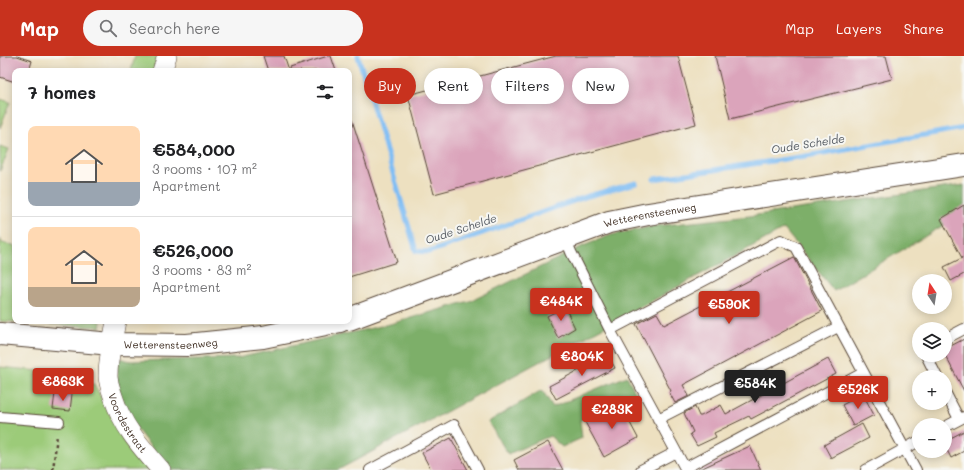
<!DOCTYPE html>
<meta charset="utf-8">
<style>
body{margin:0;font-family:Mali,sans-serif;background:#f6f6f6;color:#202124;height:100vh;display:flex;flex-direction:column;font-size:15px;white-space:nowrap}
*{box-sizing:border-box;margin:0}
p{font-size:13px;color:#757577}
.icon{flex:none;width:22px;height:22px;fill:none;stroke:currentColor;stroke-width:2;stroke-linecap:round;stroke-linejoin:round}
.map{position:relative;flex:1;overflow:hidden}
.side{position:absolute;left:12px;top:12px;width:340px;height:256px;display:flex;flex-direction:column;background:#fff;border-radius:8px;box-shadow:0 2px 10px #0003}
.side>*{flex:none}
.banner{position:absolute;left:364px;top:12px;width:380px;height:36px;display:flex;gap:8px}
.needle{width:26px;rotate:348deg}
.buttons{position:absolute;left:912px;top:218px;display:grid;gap:8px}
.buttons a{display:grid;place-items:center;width:40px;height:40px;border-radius:50%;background:#fff;box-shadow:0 2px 10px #0003;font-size:20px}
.price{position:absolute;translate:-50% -34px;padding:0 9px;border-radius:4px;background:#c8321e;color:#fff;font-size:13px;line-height:26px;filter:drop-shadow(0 1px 2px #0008)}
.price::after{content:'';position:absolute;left:50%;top:24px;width:12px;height:9px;margin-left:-6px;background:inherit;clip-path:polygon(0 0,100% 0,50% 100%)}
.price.active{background:#222;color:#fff}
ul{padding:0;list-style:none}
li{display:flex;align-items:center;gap:12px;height:100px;padding:0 16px}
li+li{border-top:1px solid #e0e0e0}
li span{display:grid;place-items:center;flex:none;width:112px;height:80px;border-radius:8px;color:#555}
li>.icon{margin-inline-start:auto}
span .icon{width:48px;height:48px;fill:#fffc;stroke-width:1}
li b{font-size:17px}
h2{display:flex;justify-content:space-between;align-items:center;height:48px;padding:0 16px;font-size:17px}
.tag{padding:0 14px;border-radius:18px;background:#fff;box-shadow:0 2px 10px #0003;font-size:14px;line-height:36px}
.tag.active{background:#c8321e;color:#fff}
header{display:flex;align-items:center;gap:24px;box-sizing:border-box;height:56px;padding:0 20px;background:#c8321e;color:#fff}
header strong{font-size:19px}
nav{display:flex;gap:22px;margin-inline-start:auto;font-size:14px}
.search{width:280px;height:36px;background:#f6f6f6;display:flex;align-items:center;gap:10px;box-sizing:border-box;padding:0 14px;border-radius:22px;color:#757577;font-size:15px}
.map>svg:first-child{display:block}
</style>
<header>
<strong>Map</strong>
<div class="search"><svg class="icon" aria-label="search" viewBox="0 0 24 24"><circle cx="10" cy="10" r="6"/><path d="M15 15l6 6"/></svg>Search here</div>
<nav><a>Map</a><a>Layers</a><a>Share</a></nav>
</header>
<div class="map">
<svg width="964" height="414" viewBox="0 0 964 414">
<rect width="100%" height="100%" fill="#f6f6f2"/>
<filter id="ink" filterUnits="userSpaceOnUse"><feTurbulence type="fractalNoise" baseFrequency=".025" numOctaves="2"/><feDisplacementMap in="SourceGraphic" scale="8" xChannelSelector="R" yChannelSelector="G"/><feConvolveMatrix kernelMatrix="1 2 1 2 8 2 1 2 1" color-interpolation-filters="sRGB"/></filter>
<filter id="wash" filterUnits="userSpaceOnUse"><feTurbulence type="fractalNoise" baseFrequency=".012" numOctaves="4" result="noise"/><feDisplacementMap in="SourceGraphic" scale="16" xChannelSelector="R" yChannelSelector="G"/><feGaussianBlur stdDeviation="0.9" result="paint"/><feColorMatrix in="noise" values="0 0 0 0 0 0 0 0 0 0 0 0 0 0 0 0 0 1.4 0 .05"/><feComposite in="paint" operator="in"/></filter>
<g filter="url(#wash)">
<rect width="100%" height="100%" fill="#ede0c0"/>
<path fill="#9ccb79" stroke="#6c7a4c" d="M 135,0 L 159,0 L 154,15 L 131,15 Z
M 0,43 L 10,46 L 0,72 Z
M 0,90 L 9,93 L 0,115 Z
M 0,181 L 2,187 L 15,190 L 15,265 L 101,265 L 100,271 L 0,265 Z
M 0,311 L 90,320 L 90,328 L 94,328 L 124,385 L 149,414 L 0,414 Z"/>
<path fill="#7daf69" stroke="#5c6c44" d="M 964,129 L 964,157 L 834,235 L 784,173 L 593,277 L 338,414 L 171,414 C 146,386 123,362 117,323 C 116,317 118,309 118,302 L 131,305 L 238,302 L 390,268 L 473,244 L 583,190 L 611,179 L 655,170 L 750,160 Z
M 627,320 L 636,338 L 580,364 L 582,382 L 562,391 L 550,380 L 508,398 L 488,366 L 542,334 L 553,351 Z"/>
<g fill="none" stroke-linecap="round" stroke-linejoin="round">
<path stroke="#80bef4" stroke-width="5" d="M 358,0 L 416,195 L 429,196 L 588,140 L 636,127
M 654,123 L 812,99 L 964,72"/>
</g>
<g id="blocks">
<path fill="#dba4bb" d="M 0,0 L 17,0 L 32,5 L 29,15 L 15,15 L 15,26 L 0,21 Z
M 263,0 L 284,0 L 289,15 L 268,15 Z
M 328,0 L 331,0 L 336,15 L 291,15 L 290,12 Z
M 556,0 L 678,0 L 696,68 L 434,138 L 408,39 Z
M 715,0 L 886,0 L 892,23 L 730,63 Z
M 352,64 L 397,206 L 349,221 L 349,65 Z
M 964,149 L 964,218 L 951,225 L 944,211 L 962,202 L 941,163 Z
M 794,201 L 822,255 L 683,329 L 689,340 L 675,347 L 669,336 L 671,335 L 636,268 L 657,257 L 664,269 Z
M 565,251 L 575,272 L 558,282 L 547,260 Z
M 964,283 L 964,335 L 945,299 L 945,293 Z
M 608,299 L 615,312 L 556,343 L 549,330 Z
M 828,303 L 836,318 L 751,363 L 749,360 L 714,377 L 716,381 L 697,390 L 690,378 L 693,376 L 684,357 L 695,351 L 699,360 L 701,360 L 721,349 L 726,358 Z
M 55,337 L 72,338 L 70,355 L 53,353 Z
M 863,338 L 874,359 L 853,370 L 842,349 Z
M 620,348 L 638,382 L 604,401 L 585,366 Z
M 862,368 L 869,382 L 831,402 L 824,389 Z
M 964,375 L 964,395 L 951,402 L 945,390 L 945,385 Z
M 451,382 L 468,414 L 431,414 L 422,397 Z
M 548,386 L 563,414 L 519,414 L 514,404 Z
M 750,390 L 761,414 L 698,414 Z"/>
</g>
</g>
<g filter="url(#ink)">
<use href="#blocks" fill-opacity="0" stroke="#564536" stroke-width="1"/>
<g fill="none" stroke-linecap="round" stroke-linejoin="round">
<g stroke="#564536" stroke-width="12">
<path id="service" d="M 565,181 L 571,196 L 610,274 L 686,414
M 610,274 L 781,184 L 796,191 L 916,414
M 945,283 L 964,273
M 926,299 L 937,321
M 945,336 L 959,363
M 0,361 L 59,366
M 658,363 L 838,271
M 945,371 L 964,361
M 685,412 L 863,317
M 370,414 L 454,369 L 478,414
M 641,414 L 676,396
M 866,414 L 919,385"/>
</g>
<g stroke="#564536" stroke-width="20">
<g id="minor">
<path d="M 162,15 L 167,0"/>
<path id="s1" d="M 116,265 C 113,283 108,301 108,320 C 108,326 111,334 113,340 C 122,370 141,391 161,414"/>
</g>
</g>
<g stroke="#564536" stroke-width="24">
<g id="tertiary">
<path id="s2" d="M 349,263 L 609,166 L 648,158 L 964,109"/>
<path id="s3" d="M 0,278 L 112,288 L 187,289 L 263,281 L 340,265"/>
</g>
</g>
<path stroke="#564536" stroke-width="2.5" stroke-dasharray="3 3" stroke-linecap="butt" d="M 53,414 L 57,379"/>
<use href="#service" stroke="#fff" stroke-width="10"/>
<use href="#minor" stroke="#fff" stroke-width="19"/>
<use href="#tertiary" stroke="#fff" stroke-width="22"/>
</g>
</g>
<g text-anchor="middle" stroke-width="4" stroke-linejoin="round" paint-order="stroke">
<g font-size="10" fill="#3b2a1e" stroke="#f6f6f2">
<text dy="4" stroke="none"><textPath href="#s2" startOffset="319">Wetterensteenweg</textPath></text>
<text dy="4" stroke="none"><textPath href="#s3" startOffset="171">Wetterensteenweg</textPath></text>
<text dy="4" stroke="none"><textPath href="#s1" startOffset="107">Voordestraat</textPath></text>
</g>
<g font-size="11" font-style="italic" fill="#50565e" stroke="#f6f6f2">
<text transform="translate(808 88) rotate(-9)" y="4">Oude Schelde</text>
<text transform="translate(461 173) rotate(-18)" y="4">Oude Schelde</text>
</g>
</g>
</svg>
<div class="buttons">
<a><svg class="needle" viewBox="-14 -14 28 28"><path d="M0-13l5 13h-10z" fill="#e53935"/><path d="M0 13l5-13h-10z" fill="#757577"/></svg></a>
<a><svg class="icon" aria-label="layers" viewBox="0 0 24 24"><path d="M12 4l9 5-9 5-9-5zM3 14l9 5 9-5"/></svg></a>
<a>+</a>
<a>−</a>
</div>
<b class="price" style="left:561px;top:266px">€484K</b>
<b class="price" style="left:729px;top:269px">€590K</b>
<b class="price" style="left:582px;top:321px">€804K</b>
<b class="price" style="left:63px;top:346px">€863K</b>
<b class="price active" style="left:755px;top:348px">€584K</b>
<b class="price" style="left:858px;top:354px">€526K</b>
<b class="price" style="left:612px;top:374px">€283K</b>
<div class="banner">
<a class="tag active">Buy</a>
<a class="tag">Rent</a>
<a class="tag">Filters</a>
<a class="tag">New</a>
</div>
<section class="side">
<h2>7 homes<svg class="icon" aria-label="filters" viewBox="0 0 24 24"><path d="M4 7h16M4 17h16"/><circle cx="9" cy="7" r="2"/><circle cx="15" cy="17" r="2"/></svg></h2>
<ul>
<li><span style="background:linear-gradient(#ffd9b3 70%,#9aa5b1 0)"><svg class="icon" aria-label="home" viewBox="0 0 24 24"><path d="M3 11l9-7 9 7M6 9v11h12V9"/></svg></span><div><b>€584,000</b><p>3 rooms · 107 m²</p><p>Apartment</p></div></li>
<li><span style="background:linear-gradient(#ffd9b3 75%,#b9a48a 0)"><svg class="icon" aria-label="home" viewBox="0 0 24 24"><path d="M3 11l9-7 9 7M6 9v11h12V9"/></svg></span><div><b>€526,000</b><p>3 rooms · 83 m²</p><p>Apartment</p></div></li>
</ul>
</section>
</div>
